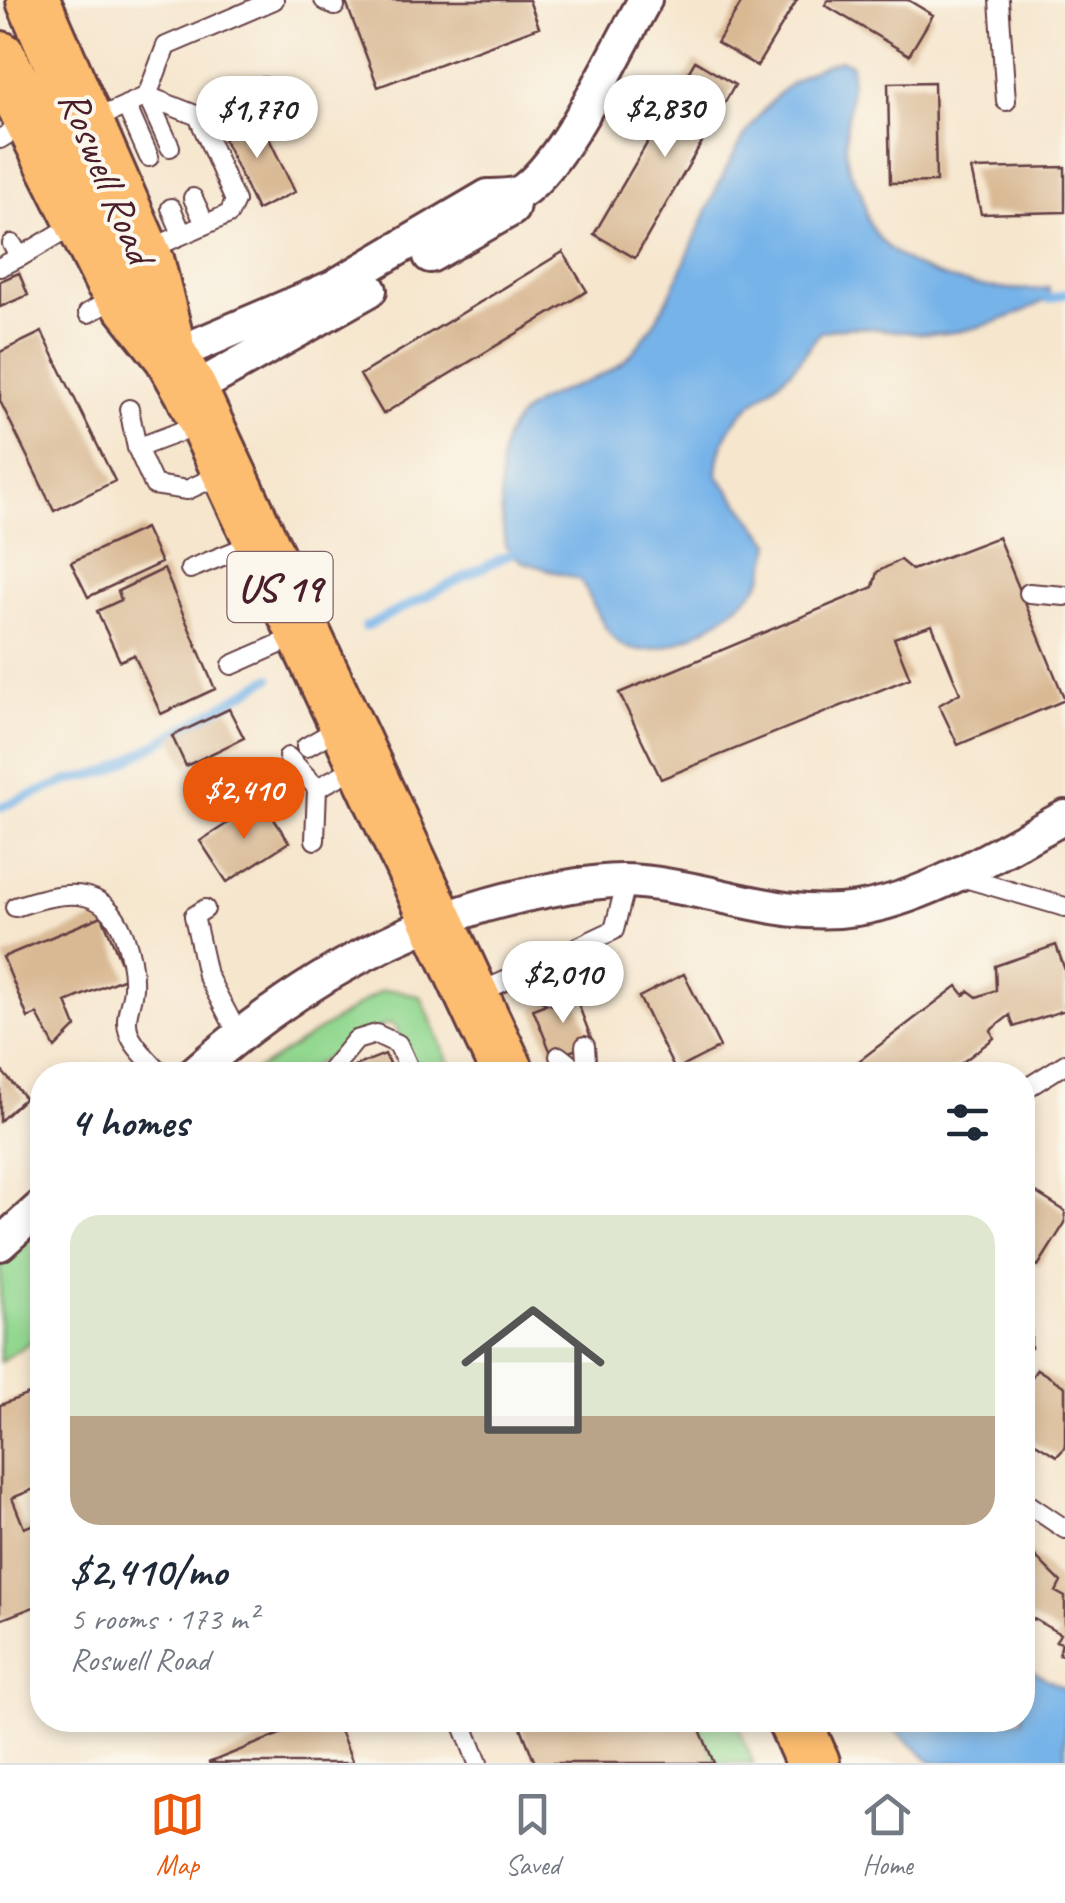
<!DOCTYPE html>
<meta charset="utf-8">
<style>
body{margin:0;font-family:Caveat,sans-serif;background:#f6f6f7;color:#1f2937;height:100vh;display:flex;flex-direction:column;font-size:38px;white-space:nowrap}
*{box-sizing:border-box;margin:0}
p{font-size:32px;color:#747a83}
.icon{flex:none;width:55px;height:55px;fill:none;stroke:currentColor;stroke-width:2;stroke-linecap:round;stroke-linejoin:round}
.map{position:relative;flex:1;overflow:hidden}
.drawer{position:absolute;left:30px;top:1062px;width:1005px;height:670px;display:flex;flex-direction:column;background:#fff;border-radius:40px;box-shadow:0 5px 15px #0003}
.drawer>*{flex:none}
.price{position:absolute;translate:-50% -85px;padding:0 22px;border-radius:35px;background:#fff;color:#222;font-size:32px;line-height:65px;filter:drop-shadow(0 2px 5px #0008)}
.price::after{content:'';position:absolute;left:50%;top:60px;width:30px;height:22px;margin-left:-15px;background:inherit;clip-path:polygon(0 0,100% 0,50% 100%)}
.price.selected{background:#ea580c;color:#fff}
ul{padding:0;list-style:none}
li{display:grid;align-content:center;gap:20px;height:530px;padding:0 40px}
li span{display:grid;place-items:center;height:310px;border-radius:30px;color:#555}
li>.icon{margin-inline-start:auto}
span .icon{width:180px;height:180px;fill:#fffc;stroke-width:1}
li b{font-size:42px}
h2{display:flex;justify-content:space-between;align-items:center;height:120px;padding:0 40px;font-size:42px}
.dock{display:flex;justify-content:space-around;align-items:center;height:140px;border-top:2px solid #e0e1e3;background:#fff;font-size:28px;color:#747a83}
.dock a{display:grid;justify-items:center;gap:5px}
.dock .selected{color:#ea580c}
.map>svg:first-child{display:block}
</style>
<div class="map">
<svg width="1065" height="1763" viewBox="0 0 1065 1763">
<rect width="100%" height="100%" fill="#fbf7ec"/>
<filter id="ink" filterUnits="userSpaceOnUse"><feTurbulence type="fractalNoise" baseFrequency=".01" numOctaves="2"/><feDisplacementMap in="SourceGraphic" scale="20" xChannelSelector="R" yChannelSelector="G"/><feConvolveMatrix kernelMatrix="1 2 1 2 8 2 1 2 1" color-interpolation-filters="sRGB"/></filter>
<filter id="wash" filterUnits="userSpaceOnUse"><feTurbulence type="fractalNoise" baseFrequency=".0048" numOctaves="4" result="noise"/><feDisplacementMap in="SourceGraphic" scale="40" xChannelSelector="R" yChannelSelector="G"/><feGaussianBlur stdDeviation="2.25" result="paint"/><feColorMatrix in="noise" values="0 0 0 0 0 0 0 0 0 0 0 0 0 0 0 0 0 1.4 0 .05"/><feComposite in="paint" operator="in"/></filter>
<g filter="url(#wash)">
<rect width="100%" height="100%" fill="#f6e6ce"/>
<path fill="#93d891" stroke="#6e7c5e" stroke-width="2.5" d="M 397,990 L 421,997 L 454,1075 L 416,1075 L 396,1027 L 388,1023 L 297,1075 L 249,1075 L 381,991 Z
M 42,1223 L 42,1334 L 0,1362 L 0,1261 Z
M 696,1720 L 736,1720 L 753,1763 L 714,1763 Z"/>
<path fill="#76b3e9" stroke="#60698a" stroke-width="2.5" d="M 841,60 L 851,64 C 854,97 841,131 848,164 C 850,174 857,183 861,192 C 865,202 865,213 869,222 C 894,278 996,295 1049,288 L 1048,299 C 1010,320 958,338 914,333 C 880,330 854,323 821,332 C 809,345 800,363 786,375 C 750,406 719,423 717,475 L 771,543 C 769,555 767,569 761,580 C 744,611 657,667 622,645 C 602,632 593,599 580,580 L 521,561 L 505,546 C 502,519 495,458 507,434 C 531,390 577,392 614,368 C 631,358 643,339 654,323 C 706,241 731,84 841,60 Z
M 1023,1666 L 1065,1689 L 1065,1763 L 932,1763 L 884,1720 L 1022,1720 Z"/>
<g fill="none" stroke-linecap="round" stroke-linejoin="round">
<path stroke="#76b3e9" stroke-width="9" d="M 1048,299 L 1065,294
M 365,627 L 512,553
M 0,807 L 67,781 L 110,771 L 270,678"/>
</g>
<g id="blocks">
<path fill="#d9b994" d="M 345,0 L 529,0 L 539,27 L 378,87 Z
M 743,0 L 797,0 L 757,66 L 717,43 Z
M 828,0 L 908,0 L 933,15 L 909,55 L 825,5 Z
M 695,61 L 735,85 L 635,258 L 594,234 Z
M 934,82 L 936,182 L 890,183 L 888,83 Z
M 256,112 L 295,192 L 257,210 L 219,129 Z
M 1065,167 L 1065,212 L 981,214 L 971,169 Z
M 563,252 L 587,291 L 383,414 L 360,375 Z
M 19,273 L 28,295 L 0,307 L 0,281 Z
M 42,332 L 115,481 L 54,511 L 0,401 L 0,352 Z
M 145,528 L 161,563 L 88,597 L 71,562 Z
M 998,537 L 1065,700 L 958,745 L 939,705 L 960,693 L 932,625 L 894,638 L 910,678 L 661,779 L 619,693 L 873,587 L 877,572 L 900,560 L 912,570 Z
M 164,569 L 215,689 L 161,714 L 134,655 L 120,661 L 97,611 L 121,600 L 118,591 Z
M 229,709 L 244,738 L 186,766 L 172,736 Z
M 262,801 L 289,842 L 227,882 L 200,841 Z
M 102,916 L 127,977 L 66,1002 L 76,1027 L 55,1048 L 37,1014 L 28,1018 L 3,957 Z
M 1056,945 L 1065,970 L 1065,1010 L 1014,1027 L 1010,1015 L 991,1030 L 994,1038 L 946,1075 L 863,1075 L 855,1064 L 957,986 L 964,995 L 969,991 L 977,997 L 996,990 L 995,966 Z
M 684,974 L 720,1047 L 675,1070 L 639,997 Z
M 574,993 L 593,1043 L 553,1058 L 533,1009 Z
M 385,1054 L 394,1075 L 343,1075 L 342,1071 Z
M 0,1069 L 25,1098 L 0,1121 Z
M 1022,1184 L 1065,1211 L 1065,1223 L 1038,1266 L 1028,1260 L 1024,1274 Z
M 1022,1286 L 1031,1286 L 1031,1348 L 1022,1348 Z
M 1037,1369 L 1065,1387 L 1065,1448 L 1057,1456 L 1022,1435 L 1022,1392 Z
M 42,1389 L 42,1486 L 12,1498 L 24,1528 L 42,1521 L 42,1604 L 0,1620 L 0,1405 Z
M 1022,1543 L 1061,1582 L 1056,1592 L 1065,1597 L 1065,1656 L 1059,1654 L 1062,1643 L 1056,1641 L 1060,1634 L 1034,1619 L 1022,1622 Z
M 315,1720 L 336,1720 L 353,1763 L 208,1763 Z
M 518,1720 L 696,1720 L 714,1763 L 535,1763 Z"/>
</g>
</g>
<g filter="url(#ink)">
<use href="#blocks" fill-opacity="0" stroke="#643d43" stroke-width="2.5"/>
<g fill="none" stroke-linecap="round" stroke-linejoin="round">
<g stroke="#643d43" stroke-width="22">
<path id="lane" d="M 324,0 L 335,6
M 999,0 L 1006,101
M 126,105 L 149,157
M 198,116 L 147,96 L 166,46 L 274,0
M 89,122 L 147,96 L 170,147
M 0,139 L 29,121
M 193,198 L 205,224
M 171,208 L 182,234
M 12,244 L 20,257 L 79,222
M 148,250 L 229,214 L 235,201 L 198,116 L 264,87
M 0,267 L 20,257
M 88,313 L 117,297
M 129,409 L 137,448 L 154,485 L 187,490 L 226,472
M 137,448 L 203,423
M 190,569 L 255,543
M 1029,593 L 1065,596
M 232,665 L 302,634
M 306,747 L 341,727
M 288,757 L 317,788
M 315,840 L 317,788 L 359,766
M 958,876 L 1065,907
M 15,907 C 60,892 104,881 124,935 C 130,952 134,970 133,988 C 132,1004 123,1017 129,1033 C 134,1048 152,1063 162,1075
M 205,909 L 194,916 L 207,975 L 238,1034
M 474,995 L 538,966
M 564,997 L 549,994 L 538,966 L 614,930 L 627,880
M 585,1046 L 587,1075
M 559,1056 L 583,1075
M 327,1075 L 356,1040 L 376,1034 L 398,1044 L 412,1075
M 1022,1091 L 1065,1064
M 1022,1500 L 1065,1529
M 461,1720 L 478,1763"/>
</g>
<g stroke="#643d43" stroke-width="38">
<path id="street" d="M 430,256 L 512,209 L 515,195
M 171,356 L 333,287 L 488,196 C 501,195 515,197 525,189 C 569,155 616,50 645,0
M 191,391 L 370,290
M 192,1075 C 295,984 414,914 550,890 C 581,884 610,879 641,882 C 715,888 781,921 857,909 C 931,897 1000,851 1065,817
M 0,1244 L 42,1206"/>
</g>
<g stroke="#643d43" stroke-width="58">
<path id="primary" d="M 33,0 L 148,263 L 167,340
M 0,58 L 111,280 L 171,356 L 191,391 L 509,1075
M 794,1720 L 813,1763"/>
</g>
<use href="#lane" stroke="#fff" stroke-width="18"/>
<use href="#street" stroke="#fff" stroke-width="32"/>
<use href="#primary" stroke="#fcbd6f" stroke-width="52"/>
</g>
</g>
<g text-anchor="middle" stroke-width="8" stroke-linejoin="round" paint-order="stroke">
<rect fill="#fbf7ec" stroke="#7f6065" stroke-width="2.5" x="227.5" y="552" width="105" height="70" rx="8"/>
<g font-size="40" font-weight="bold" fill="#4a1f2b">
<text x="280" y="601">US 19</text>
</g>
<g font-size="42" fill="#4a1f2b" stroke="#fbf7ec">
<text transform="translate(108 176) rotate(67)" y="15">Roswell Road</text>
</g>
</g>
</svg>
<b class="price" style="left:665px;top:160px">$2,830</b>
<b class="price" style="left:257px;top:161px">$1,770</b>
<b class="price selected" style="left:244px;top:842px">$2,410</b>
<b class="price" style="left:563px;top:1026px">$2,010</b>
<section class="drawer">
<h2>4 homes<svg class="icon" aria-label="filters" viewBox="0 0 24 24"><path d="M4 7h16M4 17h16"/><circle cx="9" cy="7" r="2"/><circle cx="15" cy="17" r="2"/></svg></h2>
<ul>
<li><span style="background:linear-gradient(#dfe7d0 65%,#b9a48a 0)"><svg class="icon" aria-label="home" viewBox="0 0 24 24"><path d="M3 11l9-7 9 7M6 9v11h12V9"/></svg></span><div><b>$2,410/mo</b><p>5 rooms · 173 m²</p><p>Roswell Road</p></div></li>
</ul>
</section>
</div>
<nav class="dock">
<a class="selected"><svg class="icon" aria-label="map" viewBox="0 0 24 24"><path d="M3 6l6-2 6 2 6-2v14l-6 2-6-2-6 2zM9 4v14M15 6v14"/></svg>Map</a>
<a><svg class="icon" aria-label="saved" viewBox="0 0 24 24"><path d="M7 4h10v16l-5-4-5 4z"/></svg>Saved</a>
<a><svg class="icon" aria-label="home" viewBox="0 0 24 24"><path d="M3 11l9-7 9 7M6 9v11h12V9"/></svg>Home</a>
</nav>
